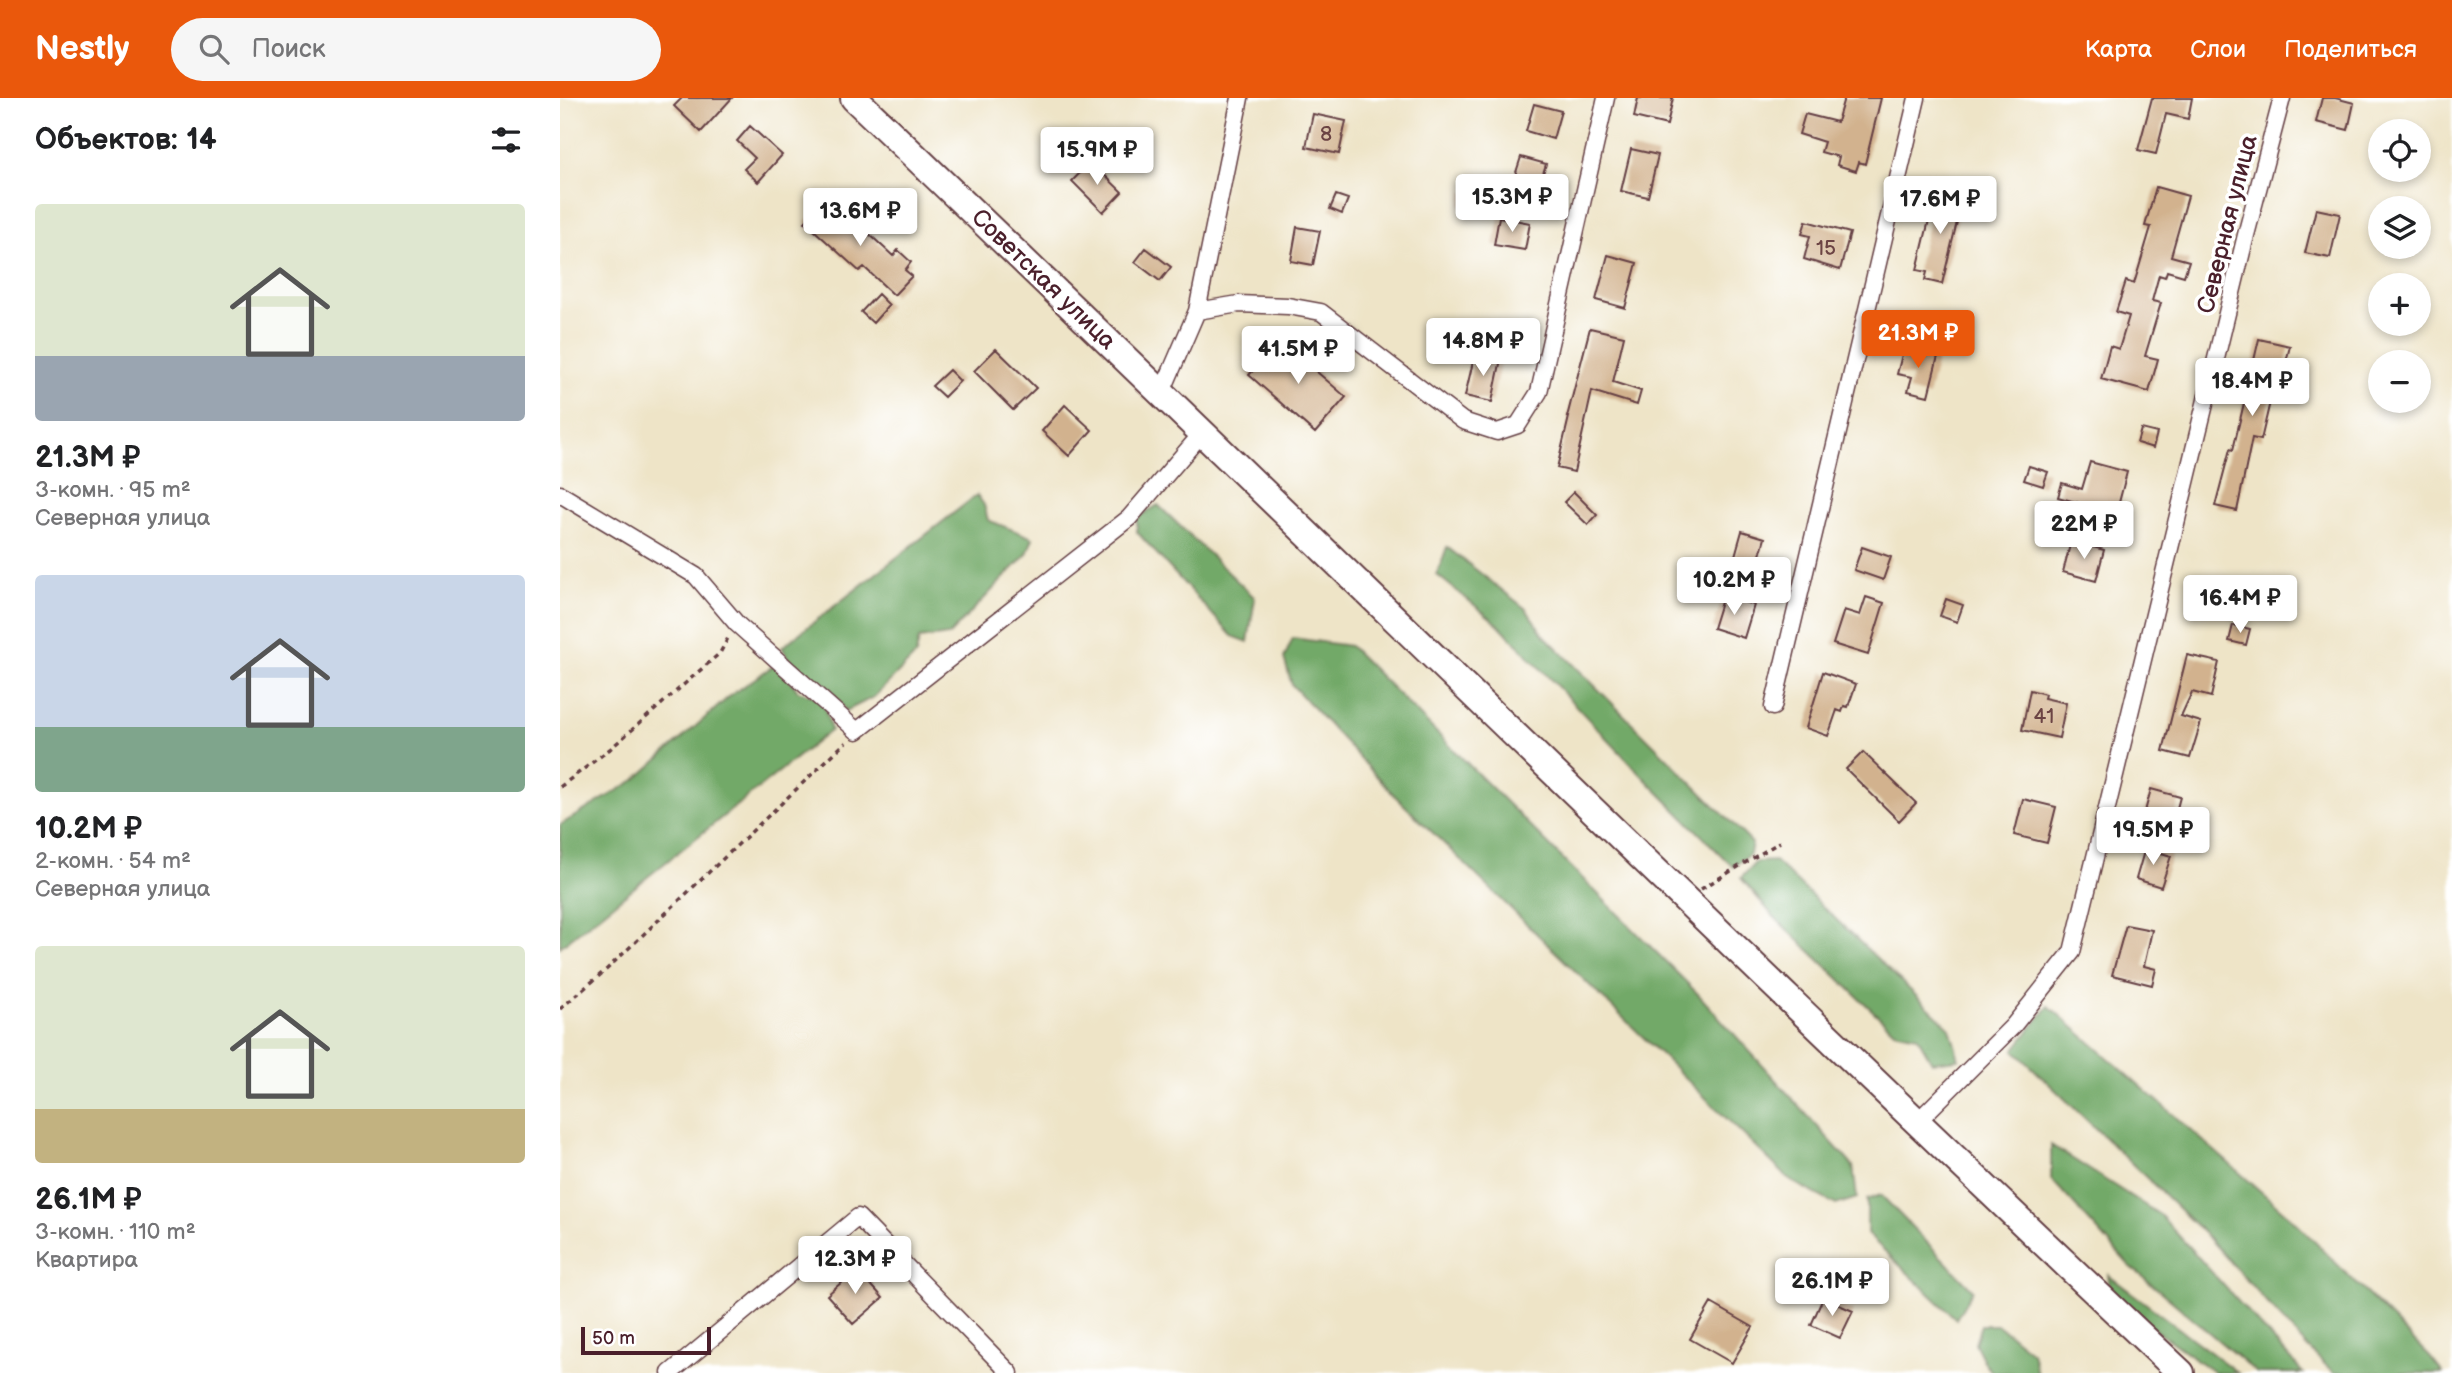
<!DOCTYPE html>
<html lang="ru">
<meta charset="utf-8">
<style>
body{margin:0;font-family:"Balsamiq Sans",sans-serif;background:#f6f6f6;color:#202124;height:100vh;display:flex;flex-direction:column;font-size:26px;white-space:nowrap}
*{box-sizing:border-box;margin:0}
p{font-size:23px;color:#757577}
.icon{flex:none;width:38px;height:38px;fill:none;stroke:currentColor;stroke-width:2;stroke-linecap:round;stroke-linejoin:round}
.map{position:relative;flex:1;overflow:hidden}
.panel{display:flex;flex-direction:column;background:#fff;width:560px}
.panel>*{flex:none}
.fabs{position:absolute;left:1808px;top:21px;display:grid;gap:14px}
.fabs a{display:grid;place-items:center;width:63px;height:63px;border-radius:50%;background:#fff;box-shadow:0 4px 10px #0003;font-size:35px}
.scale{position:absolute;left:21px;bottom:18px;width:130px;box-sizing:border-box;padding-left:7px;border:4px solid #4a1f2b;border-top:0;font-size:19px;line-height:24px;white-space:nowrap;color:#4a1f2b;-webkit-text-stroke:5px #fff;paint-order:stroke}
.price{position:absolute;translate:-50% -60px;padding:0 16px;border-radius:7px;background:#fff;color:#222;font-size:23px;line-height:46px;filter:drop-shadow(0 2px 4px #0008)}
.price::after{content:'';position:absolute;left:50%;top:42px;width:21px;height:16px;margin-left:-10px;background:inherit;clip-path:polygon(0 0,100% 0,50% 100%)}
.price.current{background:#ea580c;color:#fff}
ul{padding:0;list-style:none}
li{display:grid;align-content:center;gap:14px;height:371px;padding:0 35px}
li span{display:grid;place-items:center;height:217px;border-radius:7px;color:#555}
li>.icon{margin-inline-start:auto}
span .icon{width:126px;height:126px;fill:#fffc;stroke-width:1}
li b{font-size:30px}
h2{display:flex;justify-content:space-between;align-items:center;height:84px;padding:0 35px;font-size:30px}
header{display:flex;align-items:center;gap:42px;box-sizing:border-box;height:98px;padding:0 35px;background:#ea580c;color:#fff}
header strong{font-size:33px}
nav{display:flex;gap:38px;margin-inline-start:auto;font-size:24px}
.search{width:490px;height:63px;background:#f6f6f6;display:flex;align-items:center;gap:18px;box-sizing:border-box;padding:0 24px;border-radius:38px;color:#757577;font-size:26px}
main{display:flex;flex:1;min-height:0}
.map>svg:first-child{display:block}
</style>
<header>
<strong>Nestly</strong>
<div class="search"><svg class="icon" aria-label="search" viewBox="0 0 24 24"><circle cx="10" cy="10" r="6"/><path d="M15 15l6 6"/></svg>Поиск</div>
<nav><a>Карта</a><a>Слои</a><a>Поделиться</a></nav>
</header>
<main>
<section class="panel">
<h2>Объектов: 14<svg class="icon" aria-label="filters" viewBox="0 0 24 24"><path d="M4 7h16M4 17h16"/><circle cx="9" cy="7" r="2"/><circle cx="15" cy="17" r="2"/></svg></h2>
<ul>
<li><span style="background:linear-gradient(#dfe7d0 70%,#9aa5b1 0)"><svg class="icon" aria-label="home" viewBox="0 0 24 24"><path d="M3 11l9-7 9 7M6 9v11h12V9"/></svg></span><div><b>21.3M ₽</b><p>3-комн. · 95 m²</p><p>Северная улица</p></div></li>
<li><span style="background:linear-gradient(#c9d6e8 70%,#7fa58c 0)"><svg class="icon" aria-label="home" viewBox="0 0 24 24"><path d="M3 11l9-7 9 7M6 9v11h12V9"/></svg></span><div><b>10.2M ₽</b><p>2-комн. · 54 m²</p><p>Северная улица</p></div></li>
<li><span style="background:linear-gradient(#dfe7d0 75%,#c2b280 0)"><svg class="icon" aria-label="home" viewBox="0 0 24 24"><path d="M3 11l9-7 9 7M6 9v11h12V9"/></svg></span><div><b>26.1M ₽</b><p>3-комн. · 110 m²</p><p>Квартира</p></div></li>
</ul>
</section>
<div class="map">
<svg width="1892" height="1275" viewBox="0 0 1892 1275">
<rect width="100%" height="100%" fill="#fff"/>
<filter id="ink" filterUnits="userSpaceOnUse"><feTurbulence type="fractalNoise" baseFrequency=".0143" numOctaves="2"/><feDisplacementMap in="SourceGraphic" scale="14" xChannelSelector="R" yChannelSelector="G"/><feConvolveMatrix kernelMatrix="1 2 1 2 8 2 1 2 1" color-interpolation-filters="sRGB"/></filter>
<filter id="wash" filterUnits="userSpaceOnUse"><feTurbulence type="fractalNoise" baseFrequency=".00686" numOctaves="4" result="noise"/><feDisplacementMap in="SourceGraphic" scale="28" xChannelSelector="R" yChannelSelector="G"/><feGaussianBlur stdDeviation="1.57" result="paint"/><feColorMatrix in="noise" values="0 0 0 0 0 0 0 0 0 0 0 0 0 0 0 0 0 1.4 0 .05"/><feComposite in="paint" operator="in"/></filter>
<g filter="url(#wash)">
<rect width="100%" height="100%" fill="#eee4c7"/>
<path fill="#72a967" stroke="#5e6449" stroke-width="2" d="M 417,397 L 424,407 L 428,422 L 473,440 L 467,456 L 389,537 L 359,541 L 356,557 L 314,599 L 286,613 L 270,591 L 238,579 L 222,549 Z
M 598,407 L 695,500 L 688,544 L 672,538 L 577,434 L 577,420 Z
M 887,449 L 966,511 L 983,536 L 1192,745 L 1190,756 L 1173,769 L 1091,687 L 938,526 L 877,477 Z
M 733,540 L 790,548 L 1138,896 L 1293,1068 L 1297,1100 L 1276,1107 L 1231,1083 L 835,698 L 732,587 L 724,560 Z
M 217,565 L 238,593 L 263,601 L 271,632 L 0,849 L 0,727 L 75,682 L 171,597 Z
M 1215,763 L 1390,930 L 1399,961 L 1372,964 L 1357,938 L 1334,933 L 1213,818 L 1181,780 L 1196,764 Z
M 1489,908 L 1729,1118 L 1870,1259 L 1883,1275 L 1774,1275 L 1748,1250 L 1647,1138 L 1454,952 Z
M 1491,1047 L 1600,1117 L 1743,1275 L 1697,1275 L 1569,1167 L 1491,1081 Z
M 1321,1097 L 1413,1192 L 1396,1221 L 1307,1136 L 1307,1102 Z
M 1548,1177 L 1678,1275 L 1655,1275 L 1551,1200 Z
M 1421,1227 L 1438,1227 L 1472,1254 L 1477,1275 L 1433,1275 L 1426,1267 L 1415,1245 Z"/>
<g id="blocks">
<path fill="#d2b28e" d="M 122,0 L 172,0 L 141,34 L 114,8 Z
M 1078,0 L 1113,0 L 1107,27 L 1074,19 Z
M 1284,0 L 1321,0 L 1305,66 L 1299,64 L 1296,73 L 1277,67 L 1279,59 L 1261,54 L 1264,44 L 1239,36 L 1245,16 L 1277,24 Z
M 1592,0 L 1632,0 L 1628,21 L 1606,16 L 1596,56 L 1578,52 Z
M 1762,0 L 1775,0 L 1794,5 L 1788,32 L 1756,24 Z
M 974,6 L 1001,13 L 993,41 L 966,33 Z
M 753,16 L 786,23 L 779,56 L 746,49 Z
M 190,28 L 222,57 L 198,84 L 184,71 L 195,60 L 177,43 Z
M 1071,51 L 1098,57 L 1088,99 L 1061,93 Z
M 961,59 L 986,66 L 976,98 L 951,90 Z
M 531,64 L 562,94 L 543,114 L 512,83 Z
M 1596,89 L 1628,98 L 1611,158 L 1629,163 L 1624,178 L 1607,173 L 1605,179 L 1599,177 L 1592,203 L 1601,205 L 1585,258 L 1598,261 L 1589,294 L 1541,281 L 1550,248 L 1559,251 L 1569,218 L 1556,214 L 1566,183 L 1574,186 L 1591,129 L 1585,128 Z
M 1376,93 L 1403,99 L 1382,186 L 1365,182 L 1367,174 L 1357,172 Z
M 903,94 L 942,104 L 938,117 L 900,108 Z
M 776,97 L 788,101 L 782,116 L 770,111 Z
M 265,103 L 303,138 L 307,134 L 333,158 L 338,152 L 351,164 L 345,172 L 352,178 L 334,197 L 304,169 L 299,173 L 245,124 Z
M 1756,111 L 1780,116 L 1770,160 L 1745,155 Z
M 939,119 L 970,125 L 965,152 L 934,147 Z
M 1246,123 L 1290,135 L 1280,172 L 1244,161 L 1250,138 L 1242,136 Z
M 737,129 L 760,133 L 753,167 L 731,163 Z
M 586,150 L 611,169 L 600,183 L 575,164 Z
M 1048,157 L 1077,165 L 1065,210 L 1036,202 Z
M 318,196 L 329,207 L 313,225 L 301,214 Z
M 1030,230 L 1064,238 L 1053,284 L 1081,293 L 1077,307 L 1032,293 L 1014,374 L 997,370 L 1009,319 L 1007,319 Z
M 1699,241 L 1730,248 L 1720,288 L 1714,287 L 1701,342 L 1692,340 L 1677,413 L 1655,408 L 1670,351 L 1673,352 Z
M 720,242 L 786,299 L 755,335 L 689,277 Z
M 1344,249 L 1378,258 L 1368,298 L 1348,293 L 1352,279 L 1337,276 Z
M 436,251 L 476,290 L 453,312 L 414,273 Z
M 915,255 L 941,261 L 932,304 L 905,298 Z
M 389,272 L 400,283 L 384,299 L 372,288 Z
M 505,307 L 532,332 L 509,358 L 482,333 Z
M 1581,331 L 1597,335 L 1593,350 L 1577,345 Z
M 1530,364 L 1567,374 L 1556,416 L 1498,399 L 1502,385 L 1522,391 Z
M 1469,368 L 1488,374 L 1483,388 L 1464,382 Z
M 1014,394 L 1037,417 L 1028,427 L 1004,404 Z
M 1182,433 L 1205,440 L 1194,478 L 1171,472 Z
M 1511,443 L 1544,452 L 1536,483 L 1503,474 Z
M 1302,449 L 1331,459 L 1323,482 L 1294,472 Z
M 1163,498 L 1194,507 L 1184,540 L 1153,530 Z
M 1306,499 L 1324,505 L 1308,557 L 1273,546 L 1284,512 L 1300,517 Z
M 1386,501 L 1403,507 L 1397,524 L 1380,518 Z
M 1673,527 L 1690,531 L 1686,547 L 1669,543 Z
M 1627,557 L 1659,564 L 1651,599 L 1632,594 L 1621,618 L 1641,624 L 1630,660 L 1603,653 Z
M 1263,574 L 1296,586 L 1288,609 L 1284,608 L 1282,614 L 1277,612 L 1268,638 L 1246,630 Z
M 1470,592 L 1485,596 L 1484,600 L 1506,605 L 1499,640 L 1462,632 Z
M 1303,654 L 1356,705 L 1339,723 L 1286,671 Z
M 1591,691 L 1620,699 L 1612,729 L 1583,721 Z
M 1463,701 L 1496,709 L 1487,745 L 1454,737 Z
M 1585,750 L 1611,758 L 1601,789 L 1576,781 Z
M 1566,827 L 1592,832 L 1584,868 L 1596,871 L 1592,887 L 1552,877 Z
M 297,1171 L 323,1200 L 293,1226 L 267,1197 Z
M 1263,1200 L 1293,1213 L 1280,1240 L 1251,1227 Z
M 1151,1205 L 1193,1229 L 1172,1265 L 1130,1241 Z"/>
</g>
</g>
<g filter="url(#ink)">
<use href="#blocks" fill-opacity="0" stroke="#633d42" stroke-width="2"/>
<g fill="none" stroke-linecap="round" stroke-linejoin="round">
<g stroke="#633d42" stroke-width="19">
<path id="minor" d="M 637,213 L 679,206 L 728,208 L 761,214 L 903,323 L 937,334 L 958,327 L 979,294 L 1046,0
M 602,294 L 637,213 L 680,0
M 0,396 L 136,478 L 177,526 L 297,633 L 569,420 L 643,334
M 1213,609 L 1357,0
M 1356,1025 L 1453,928 L 1512,854 L 1686,137 L 1722,0
M 110,1275 L 298,1119 L 450,1275"/>
</g>
<g stroke="#633d42" stroke-width="30">
<path id="primary" d="M 294,0 C 738,424 1175,854 1621,1275"/>
</g>
<path stroke="#633d42" stroke-width="3.5" stroke-dasharray="5 5" stroke-linecap="butt" d="M 0,689 L 50,651 L 160,555 L 168,540
M 1141,791 L 1220,744
M 0,911 L 47,871 L 286,644"/>
<use href="#minor" stroke="#fff" stroke-width="16"/>
<use href="#primary" stroke="#fff" stroke-width="26"/>
</g>
</g>
<g text-anchor="middle" stroke-width="7" stroke-linejoin="round" paint-order="stroke">
<g font-size="21" fill="#6c4444">
<text x="766" y="43">8</text>
<text x="1266" y="157">15</text>
<text x="1484" y="625">41</text>
</g>
<g font-size="24" fill="#4a1f2b" stroke="#fff">
<text transform="translate(1667 126) rotate(-76)" y="8">Северная улица</text>
<text transform="translate(484 181) rotate(44)" y="8">Советская улица</text>
</g>
</g>
</svg>
<div class="fabs">
<a><svg class="icon" aria-label="locate" viewBox="0 0 24 24"><circle cx="12" cy="12" r="6"/><path d="M12 2v4M12 18v4M2 12h4M18 12h4"/></svg></a>
<a><svg class="icon" aria-label="layers" viewBox="0 0 24 24"><path d="M12 4l9 5-9 5-9-5zM3 14l9 5 9-5"/></svg></a>
<a>+</a>
<a>−</a>
</div>
<div class="scale">50 m</div>
<b class="price" style="left:537px;top:89px">15.9M ₽</b>
<b class="price" style="left:952px;top:136px">15.3M ₽</b>
<b class="price" style="left:1380px;top:138px">17.6M ₽</b>
<b class="price" style="left:300px;top:150px">13.6M ₽</b>
<b class="price current" style="left:1358px;top:272px">21.3M ₽</b>
<b class="price" style="left:923px;top:280px">14.8M ₽</b>
<b class="price" style="left:738px;top:288px">41.5M ₽</b>
<b class="price" style="left:1692px;top:320px">18.4M ₽</b>
<b class="price" style="left:1524px;top:463px">22M ₽</b>
<b class="price" style="left:1174px;top:519px">10.2M ₽</b>
<b class="price" style="left:1680px;top:537px">16.4M ₽</b>
<b class="price" style="left:1593px;top:769px">19.5M ₽</b>
<b class="price" style="left:295px;top:1198px">12.3M ₽</b>
<b class="price" style="left:1272px;top:1220px">26.1M ₽</b>
</div>
</main>
